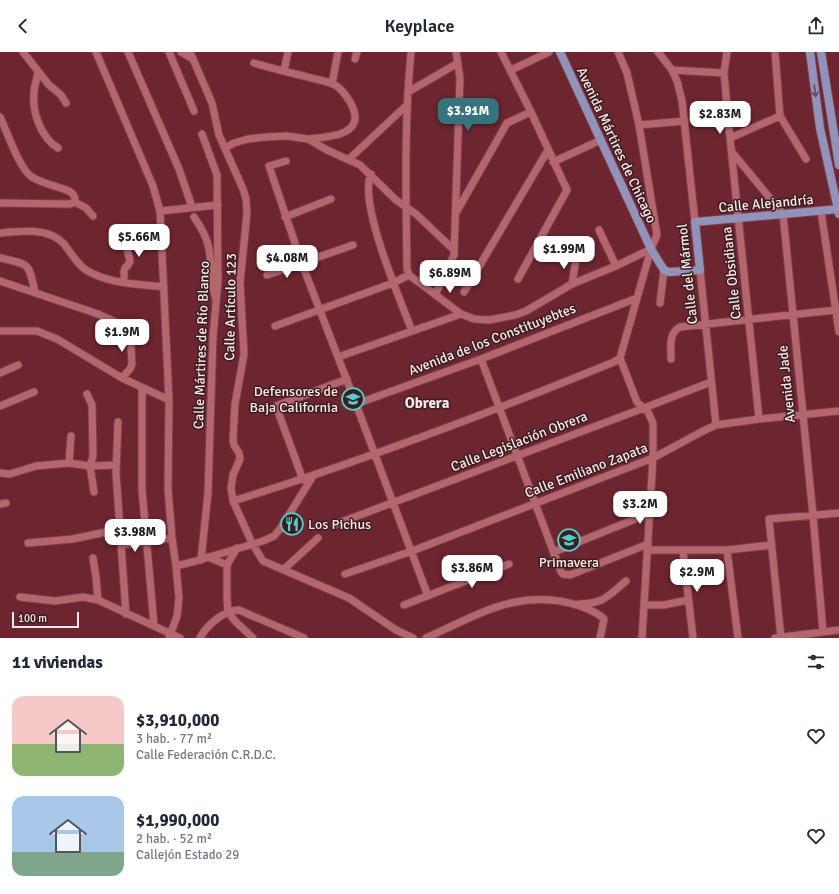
<!DOCTYPE html>
<html lang="es">
<meta charset="utf-8">
<style>
body{margin:0;font-family:Signika,sans-serif;background:#f6f6f7;color:#1f2937;height:100vh;display:flex;flex-direction:column;font-size:15px;white-space:nowrap}
*{box-sizing:border-box;margin:0}
p{font-size:13px;color:#747a83}
.icon{flex:none;width:22px;height:22px;fill:none;stroke:currentColor;stroke-width:2;stroke-linecap:round;stroke-linejoin:round}
.map{position:relative;height:586px;overflow:hidden}
.side{display:flex;flex-direction:column;background:#fff;flex:1}
.side>*{flex:none}
.scale{position:absolute;left:12px;bottom:10px;width:67px;box-sizing:border-box;padding-left:4px;border:2px solid #fae7e8;border-top:0;font-size:11px;line-height:14px;white-space:nowrap;color:#fae7e8;-webkit-text-stroke:3px #3d1d20;paint-order:stroke}
.price{position:absolute;translate:-50% -34px;padding:0 9px;border-radius:8px;background:#fff;color:#222;font-size:13px;line-height:26px;filter:drop-shadow(0 1px 2px #0008)}
.price::after{content:'';position:absolute;left:50%;top:24px;width:12px;height:9px;margin-left:-6px;background:inherit;clip-path:polygon(0 0,100% 0,50% 100%)}
.price.active{background:#36737a;color:#fff}
ul{padding:0;list-style:none}
li{display:flex;align-items:center;gap:12px;height:100px;padding:0 12px}
li span{display:grid;place-items:center;flex:none;width:112px;height:80px;border-radius:12px;color:#555}
li>.icon{margin-inline-start:auto}
span .icon{width:48px;height:48px;fill:#fffc;stroke-width:1}
li b{font-size:17px}
h2{display:flex;justify-content:space-between;align-items:center;height:48px;padding:0 12px;font-size:17px}
header{display:flex;justify-content:space-between;align-items:center;height:52px;padding:0 12px;background:#fff;font-size:18px;font-weight:600}
.map>svg:first-child{display:block}
</style>
<header><svg class="icon" aria-label="back" viewBox="0 0 24 24"><path d="M15 5l-7 7 7 7"/></svg>Keyplace<svg class="icon" aria-label="share" viewBox="0 0 24 24"><path d="M12 15V3M7 8l5-5 5 5M5 13v7h14v-7"/></svg></header>
<div class="map">
<svg width="839" height="586" viewBox="0 0 839 586">
<rect width="100%" height="100%" fill="#6d2530"/>
<g fill="none" stroke-linecap="round" stroke-linejoin="round">
<g stroke="#7b404e" stroke-width="9">
<path id="minor" d="M 23,0 L 49,33 L 61,43 L 66,51
M 96,0 L 153,134 L 160,159 L 169,348 L 168,437 L 172,486 L 176,514 L 179,546 L 177,564 L 169,586
M 128,0 L 179,117 L 192,155
M 169,0 L 194,59
M 181,0 L 193,7
M 190,0 L 212,51 L 219,83 L 243,137 L 246,147 L 247,161 L 240,231 L 244,302 L 235,352 L 233,388 L 234,393 L 239,401 L 240,407 L 233,423 L 231,436 L 233,449 L 252,491 L 263,509 L 349,546 L 396,578 L 413,586
M 501,0 L 531,60 L 567,138 L 518,227
M 658,0 L 672,18 L 677,29 L 682,49 L 695,170
M 727,0 L 724,21 L 730,86 L 759,367
M 775,0 L 780,64 L 806,107
M 355,7 L 357,0
M 254,11 C 271,16 287,20 304,24 C 313,27 322,28 331,31 C 339,34 346,43 350,50 C 369,83 330,85 308,87
M 511,18 L 549,0
M 672,18 L 724,21
M 284,19 L 288,0
M 38,20 C 37,27 34,34 34,41 C 32,60 41,86 58,96
M 332,32 L 338,0
M 408,40 L 458,11
M 0,65 C 7,79 19,117 32,125 C 43,132 57,134 69,139 C 74,142 75,144 75,150
M 639,73 L 685,69
M 730,86 L 780,64
M 225,96 L 234,91 L 248,87 L 266,85 L 287,84 L 308,87 L 327,98 L 360,113 L 396,148 L 416,162 L 454,198
M 732,100 L 783,162 L 813,463 L 823,580
M 349,107 L 407,53
M 286,109 L 269,114 L 302,212 L 356,352 L 428,544
M 553,110 L 601,88
M 371,122 C 358,151 400,247 412,279
M 75,150 L 86,156 L 93,164
M 0,151 L 70,152 L 75,150
M 160,159 L 218,153
M 457,159 L 507,71 L 531,60
M 821,159 L 839,280
M 194,165 C 201,175 207,185 209,197 C 212,214 210,230 216,247
M 285,165 L 331,147
M 599,178 L 616,214
M 0,181 C 20,179 49,175 64,192 C 71,201 77,212 86,218 C 109,232 138,232 164,235
M 0,206 C 31,213 28,210 35,240
M 700,218 L 716,373
M 267,223 L 353,193
M 409,223 L 461,262 L 474,267 L 489,268 L 515,263 L 526,259 L 572,232 L 616,214 L 651,197
M 409,223 L 407,217 C 406,145 404,72 411,0
M 0,229 L 98,262 L 128,276 L 130,279 L 132,312 L 130,317 L 122,326
M 124,230 L 124,219 L 125,216 L 128,213 L 130,209 L 124,183
M 572,232 L 576,207
M 464,240 L 548,98
M 435,243 L 454,203 L 460,26 L 456,0
M 660,251 L 664,218
M 275,274 L 393,231 L 409,223
M 0,279 L 37,279 L 57,287 L 122,326 L 169,348
M 338,305 L 461,262
M 620,306 L 637,350 L 648,360 L 653,371 L 653,406 L 642,586
M 481,307 L 561,520 L 563,522 L 570,523 L 648,492
M 671,307 C 671,295 668,282 680,275 L 836,258
M 0,321 L 18,313
M 142,336 L 142,438 L 154,573
M 87,342 L 92,353 L 93,404 L 90,414 L 94,440
M 356,352 L 481,307 L 637,246
M 0,354 L 34,340
M 118,370 L 116,421 L 126,562
M 69,411 L 71,384
M 0,421 L 10,422 L 36,414 L 69,411 L 90,414 L 116,413
M 303,428 L 276,354 L 347,327
M 233,449 C 363,409 489,361 614,310 L 620,306 L 651,197 L 657,183 L 639,73 L 627,21 L 618,0
M 0,452 L 6,451
M 336,472 L 644,356 L 711,330
M 28,491 L 73,487 L 120,477
M 121,493 L 172,486
M 237,496 L 227,513 L 227,546 L 228,560 L 235,569 L 253,586
M 648,498 L 727,498 L 772,493
M 727,498 L 738,586
M 683,499 L 693,586
M 554,500 L 650,461
M 208,505 L 227,513
M 93,506 L 96,525 L 98,548
M 201,508 L 208,441 L 213,285 L 218,229 L 217,123 L 202,82
M 176,514 L 196,509 L 263,489 L 274,484 L 280,477 L 313,424
M 283,518 L 318,486
M 345,522 L 412,499 L 653,406 L 703,379 L 716,373 L 759,367 L 839,359
M 20,545 L 55,549 L 83,545 L 98,548 L 180,586
M 579,552 C 605,551 607,545 626,529
M 404,553 L 509,512
M 644,553 L 664,553 L 688,548
M 200,586 C 207,573 224,558 239,558 L 304,586
M 426,586 C 478,563 521,534 580,554 C 588,557 599,561 604,567 L 600,586
M 775,586 L 839,578
M 781,586 L 769,467 L 839,461"/>
</g>
<g stroke="#7b404e" stroke-width="10">
<path id="major" d="M 560,0 L 651,197 L 664,218 L 669,220 L 700,218 L 695,170 L 839,157
M 810,0 L 820,76 L 839,162
M 821,0 L 839,113"/>
</g>
<use href="#minor" stroke="#b5666d" stroke-width="7"/>
<use href="#major" stroke="#9392bb" stroke-width="8"/>
</g>
<defs><path id="oneway-shaft" d="M-6 0H5M1.5-3L5.5 0L1.5 3" fill="none" stroke-width="1.6" stroke-linecap="round" stroke-linejoin="round"/></defs>
<use stroke="#5f4c5e" href="#oneway-shaft" transform="translate(815 39) rotate(82)"/>
<defs>
<g id="school-ring" transform="scale(1.15)"><circle r="9.5" fill="#3d1d20" stroke="#52cdcc" stroke-width="1.5"/><path d="M0-5L7-2L0 1L-7-2ZM-4 1L0 2.5L4 1V4Q0 6-4 4Z" fill="#52cdcc"/></g>
<g id="restaurant-ring" transform="scale(1.15)"><circle r="9.5" fill="#3d1d20" stroke="#52cdcc" stroke-width="1.5"/><path d="M-5-6h1v4h1v-4h1v4h1v-4h1v5L-1.5 .5V6h-2V.5L-5-1ZM5-6V6H3V1.5H1.5Q1.5-4 5-6Z" fill="#52cdcc"/></g>
</defs>
<g fill-rule="evenodd">
<use href="#school-ring" x="353" y="347"/>
<use href="#restaurant-ring" x="292" y="472"/>
<use href="#school-ring" x="569" y="488"/>
</g>
<g text-anchor="middle" stroke-width="3" stroke-linejoin="round" paint-order="stroke">
<g font-size="14" fill="#fae7e8" stroke="#3d1d20">
<text transform="translate(617 93) rotate(65)" y="5">Avenida Mártires de Chicago</text>
<text transform="translate(766 151) rotate(-5)" y="5">Calle Alejandría</text>
<text transform="translate(731 221) rotate(-96)" y="5">Calle Obsidiana</text>
<text transform="translate(687 222) rotate(-96)" y="5">Calle del Mármol</text>
<text transform="translate(230 255) rotate(-89)" y="5">Calle Artículo 123</text>
<text transform="translate(492 287) rotate(-21)" y="5">Avenida de los Constituyebtes</text>
<text transform="translate(201 293) rotate(-88)" y="5">Calle Mártires de Río Blanco</text>
<text transform="translate(786 332) rotate(-96)" y="5">Avenida Jade</text>
<text transform="translate(519 389) rotate(-21)" y="5">Calle Legislación Obrera</text>
<text transform="translate(586 418) rotate(-21)" y="5">Calle Emiliano Zapata</text>
</g>
<g font-size="14" fill="#fae7e8" stroke="#3d1d20" text-anchor="end">
<text x="338" y="344">Defensores de<tspan x="338" dy="16">Baja California</tspan></text>
<text x="308" y="477" text-anchor="start">Los Pichus</text>
<text x="569" y="515" text-anchor="middle">Primavera</text>
</g>
<g font-size="15" font-weight="bold" fill="#fae7e8" stroke="#3d1d20">
<text x="427" y="356">Obrera</text>
</g>
</g>
</svg>
<div class="scale">100 m</div>
<b class="price active" style="left:468px;top:80px">$3.91M</b>
<b class="price" style="left:720px;top:83px">$2.83M</b>
<b class="price" style="left:139px;top:206px">$5.66M</b>
<b class="price" style="left:564px;top:218px">$1.99M</b>
<b class="price" style="left:287px;top:227px">$4.08M</b>
<b class="price" style="left:450px;top:242px">$6.89M</b>
<b class="price" style="left:122px;top:301px">$1.9M</b>
<b class="price" style="left:640px;top:473px">$3.2M</b>
<b class="price" style="left:135px;top:501px">$3.98M</b>
<b class="price" style="left:472px;top:537px">$3.86M</b>
<b class="price" style="left:697px;top:541px">$2.9M</b>
</div>
<section class="side">
<h2>11 viviendas<svg class="icon" aria-label="filters" viewBox="0 0 24 24"><path d="M4 7h16M4 17h16"/><circle cx="9" cy="7" r="2"/><circle cx="15" cy="17" r="2"/></svg></h2>
<ul>
<li><span style="background:linear-gradient(#f6c9c9 60%,#8fb573 0)"><svg class="icon" aria-label="home" viewBox="0 0 24 24"><path d="M3 11l9-7 9 7M6 9v11h12V9"/></svg></span><div><b>$3,910,000</b><p>3 hab. · 77 m²</p><p>Calle Federación C.R.D.C.</p></div><svg class="icon" aria-label="heart" viewBox="0 0 24 24"><path d="M12 20l-8-8c-3-5 5-10 8-4 3-6 11-1 8 4z"/></svg></li>
<li><span style="background:linear-gradient(#a9c7e8 70%,#7fa58c 0)"><svg class="icon" aria-label="home" viewBox="0 0 24 24"><path d="M3 11l9-7 9 7M6 9v11h12V9"/></svg></span><div><b>$1,990,000</b><p>2 hab. · 52 m²</p><p>Callejón Estado 29</p></div><svg class="icon" aria-label="heart" viewBox="0 0 24 24"><path d="M12 20l-8-8c-3-5 5-10 8-4 3-6 11-1 8 4z"/></svg></li>
</ul>
</section>
